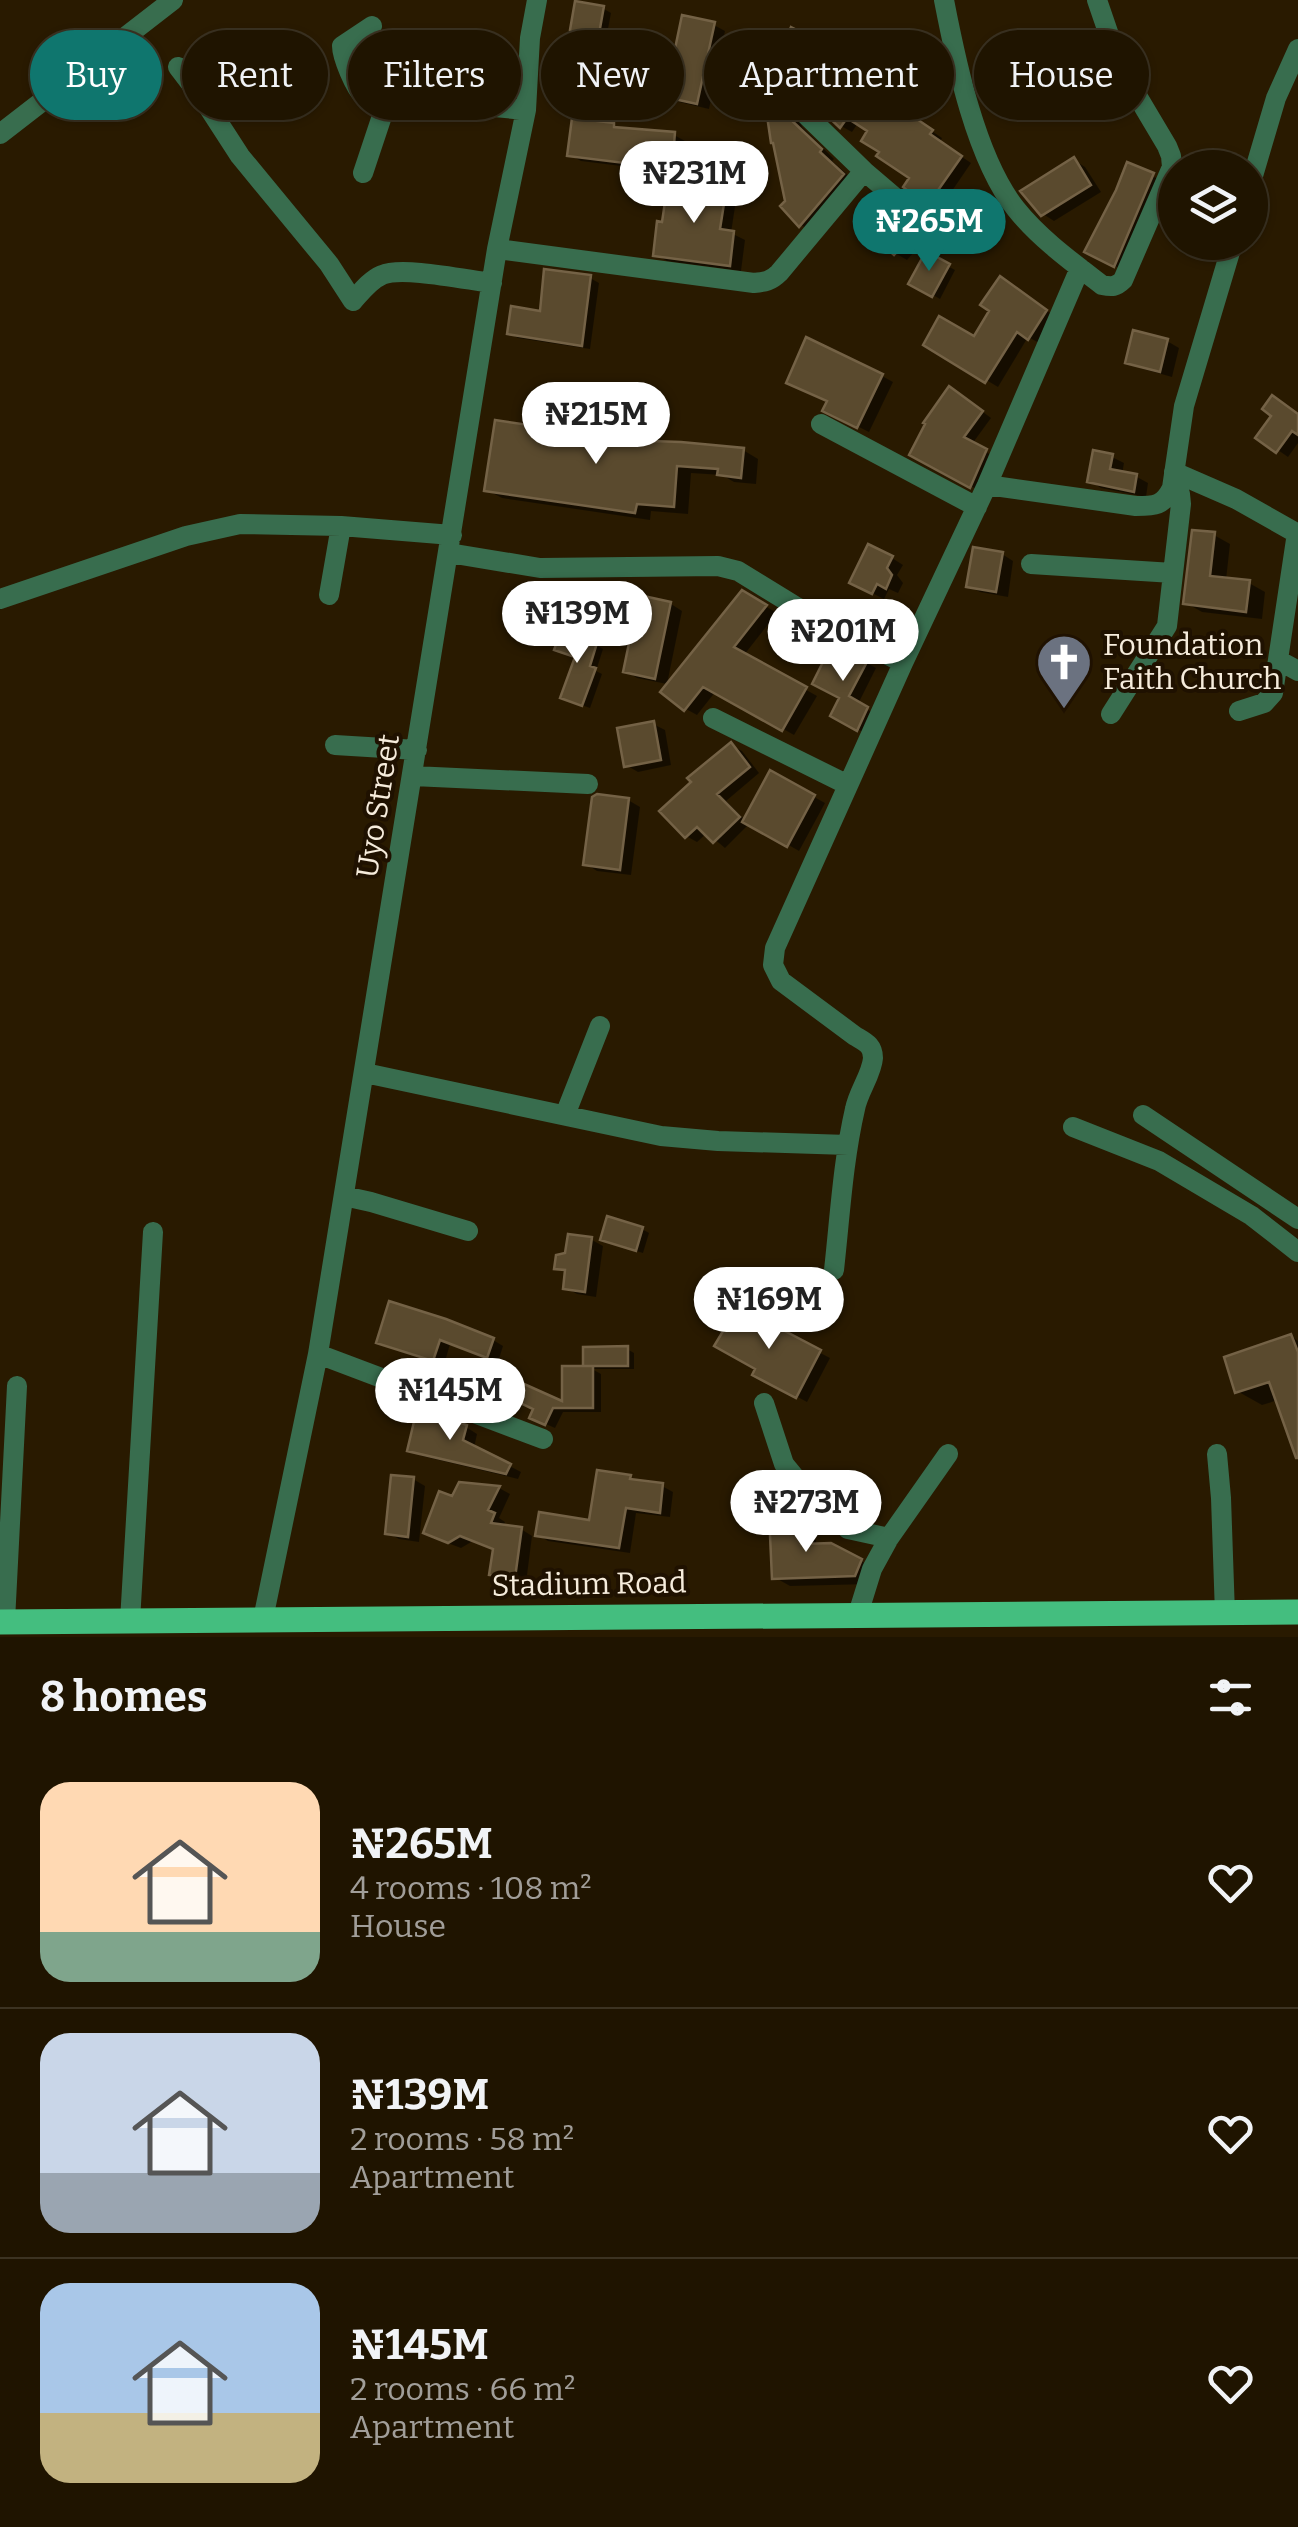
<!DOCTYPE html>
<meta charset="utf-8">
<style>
body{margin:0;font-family:Bitter,serif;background:#271d0a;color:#f1f3f6;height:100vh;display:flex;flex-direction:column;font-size:38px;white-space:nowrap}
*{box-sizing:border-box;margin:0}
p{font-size:32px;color:#a19e99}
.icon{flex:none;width:55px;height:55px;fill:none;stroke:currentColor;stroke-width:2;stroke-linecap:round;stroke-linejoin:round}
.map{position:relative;height:1637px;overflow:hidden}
.side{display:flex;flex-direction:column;background:#1f1400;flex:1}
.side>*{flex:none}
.top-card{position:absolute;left:30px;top:30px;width:1240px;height:90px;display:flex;gap:20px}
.fabs{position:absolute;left:1158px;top:150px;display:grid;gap:20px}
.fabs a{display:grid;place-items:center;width:110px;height:110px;border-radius:50%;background:#1f1400;box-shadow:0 2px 8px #0004,0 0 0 2px #3c3322;font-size:50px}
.price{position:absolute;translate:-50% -85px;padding:0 22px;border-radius:35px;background:#fff;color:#222;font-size:32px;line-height:65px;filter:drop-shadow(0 2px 5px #0008)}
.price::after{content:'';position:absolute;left:50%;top:60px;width:30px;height:22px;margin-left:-15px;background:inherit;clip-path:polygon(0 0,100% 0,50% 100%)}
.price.active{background:#0f766e;color:#fff}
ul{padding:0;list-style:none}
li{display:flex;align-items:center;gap:30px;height:250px;padding:0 40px}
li+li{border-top:2px solid #3c3322}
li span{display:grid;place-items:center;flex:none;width:280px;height:200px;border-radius:30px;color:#555}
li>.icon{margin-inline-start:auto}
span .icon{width:120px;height:120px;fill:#fffc;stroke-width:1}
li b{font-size:42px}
h2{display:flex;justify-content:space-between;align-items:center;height:120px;padding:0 40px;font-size:42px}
.chip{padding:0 35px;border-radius:45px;background:#1f1400;box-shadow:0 2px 8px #0004,0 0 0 2px #3c3322;font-size:35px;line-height:90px}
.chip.active{background:#0f766e;color:#fff}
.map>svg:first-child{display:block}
</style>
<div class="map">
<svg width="1298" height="1637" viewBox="0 0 1298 1637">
<rect width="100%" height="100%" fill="#291a00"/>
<path fill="#0007" d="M 577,4 L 604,9 L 611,13 L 598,81 L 579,78 L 572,74 L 578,34 Z
M 714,25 L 725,31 L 709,109 L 679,102 L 668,96 Z
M 792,30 L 829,49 L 811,88 L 785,76 Z
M 878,94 L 913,114 L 911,117 L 942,138 L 940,142 L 971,163 L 939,210 L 907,186 L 913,178 L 883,151 L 870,130 L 858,123 L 852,132 L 841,126 L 822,108 L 867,112 Z
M 780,102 L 798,114 L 802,127 L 834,159 L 832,161 L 857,183 L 815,233 L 801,225 L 783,207 L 788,202 Z
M 613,125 L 623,131 L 674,135 L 685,141 L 683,176 L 638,173 L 629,167 L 581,161 L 570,155 Z
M 1074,160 L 1085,167 L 1101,192 L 1054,221 L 1043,214 Z
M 1128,165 L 1163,181 L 1124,271 L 1088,251 Z
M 725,194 L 736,200 L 731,233 L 745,240 L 741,271 L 667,261 L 655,254 Z
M 873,203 L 885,209 L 922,243 L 907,260 L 895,253 Z
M 927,255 L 955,270 L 940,299 L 912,283 Z
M 590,278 L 599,283 L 590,349 L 518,338 L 509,333 L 542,314 Z
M 1012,286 L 1057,318 L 1041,344 L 1028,337 L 998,387 L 926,344 L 974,339 Z
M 1167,341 L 1179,348 L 1172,377 L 1140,368 L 1128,362 Z
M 882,376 L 893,382 L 869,432 L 837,416 Z
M 959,394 L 991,418 L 972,444 L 995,457 L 980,491 L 912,454 Z
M 1275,415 L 1298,415 L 1298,443 L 1288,457 L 1259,437 Z
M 743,450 L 758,459 L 756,484 L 734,482 L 722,475 L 691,473 L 688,514 L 651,511 L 650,520 L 502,498 L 487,490 Z
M 1112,457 L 1124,463 L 1122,474 L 1137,477 L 1148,483 L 1146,497 L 1101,488 L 1090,481 Z
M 1214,535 L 1230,544 L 1226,580 L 1249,583 L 1265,592 L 1262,619 L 1202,612 L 1186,603 Z
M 1002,554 L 1013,561 L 1008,597 L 980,592 L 969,586 Z
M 892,558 L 903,565 L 897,575 L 903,583 L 898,593 L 889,589 L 884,599 L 864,589 Z
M 743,593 L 777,613 L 744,655 L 817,696 L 794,735 L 716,691 L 697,715 L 686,709 Z
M 641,598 L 671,604 L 682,611 L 667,684 L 637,678 L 626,671 Z
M 596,645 L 603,649 L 596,671 L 602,674 L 590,708 L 570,701 Z
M 834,645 L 876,668 L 858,704 L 877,715 L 868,735 L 833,715 L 852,701 L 815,683 Z
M 653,724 L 665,730 L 671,765 L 638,772 L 626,765 Z
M 731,745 L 742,751 L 759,773 L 726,801 L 745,820 L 771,773 L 825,803 L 799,851 L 750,823 L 725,848 L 707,833 L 697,842 L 686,836 Z
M 628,800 L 640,807 L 631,875 L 597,871 L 586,864 Z
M 642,1229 L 649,1233 L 643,1253 L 610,1243 Z
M 592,1240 L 603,1246 L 596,1297 L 577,1294 L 565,1287 L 567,1273 L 557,1268 Z
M 391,1304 L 493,1340 L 503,1346 L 498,1362 L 450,1344 L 444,1365 L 390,1348 L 379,1342 Z
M 778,1331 L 830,1358 L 807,1402 L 755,1374 Z
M 1291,1336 L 1298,1341 L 1298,1441 L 1278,1400 L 1262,1405 L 1237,1391 Z
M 627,1349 L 634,1353 L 634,1369 L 592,1369 L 601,1374 L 601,1412 L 563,1412 L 555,1428 L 541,1422 L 536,1409 L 564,1405 L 586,1365 Z
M 466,1427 L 477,1434 L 474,1448 L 521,1472 L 518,1479 L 422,1456 L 410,1450 Z
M 630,1478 L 639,1483 L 662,1486 L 673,1492 L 670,1517 L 636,1513 L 630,1553 L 548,1541 L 538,1535 L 591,1523 Z
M 413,1479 L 425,1486 L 419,1542 L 399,1539 L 388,1533 Z
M 461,1484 L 499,1488 L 510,1494 L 499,1518 L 505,1522 L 503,1527 L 521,1529 L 532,1536 L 526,1583 L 504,1580 L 492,1574 L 495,1550 L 473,1541 L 461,1548 L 437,1539 Z
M 787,1515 L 802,1524 L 803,1532 L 816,1540 L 816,1546 L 861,1561 L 876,1570 L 871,1584 L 790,1586 L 774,1577 Z"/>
<path fill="#5a4a2e" stroke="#746246" stroke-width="2.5" d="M 575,1 L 604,6 L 591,79 L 569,75 L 576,32 L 570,30 Z
M 682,15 L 715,22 L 697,104 L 665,97 Z
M 791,27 L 819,41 L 799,84 L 771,71 Z
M 877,90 L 904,106 L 902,109 L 933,130 L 930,134 L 962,156 L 927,206 L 903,187 L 909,178 L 876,156 L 879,152 L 861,141 L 867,131 L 847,118 L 840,128 L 819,108 L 829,93 L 840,92 L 866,110 Z
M 781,100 L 785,104 L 788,117 L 822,149 L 820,152 L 844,174 L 799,227 L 780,206 L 785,201 L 773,143 L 771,143 L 765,102 Z
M 572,118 L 614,123 L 614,127 L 675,132 L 672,171 L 624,167 L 625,163 L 567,156 Z
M 1074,157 L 1091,185 L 1041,216 L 1020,191 Z
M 1127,162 L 1154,173 L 1114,267 L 1084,252 L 1116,190 Z
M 668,182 L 726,191 L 720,229 L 734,231 L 730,266 L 653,256 L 657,221 L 662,222 Z
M 873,199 L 912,235 L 894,255 L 855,220 Z
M 926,251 L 950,264 L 932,297 L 908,284 Z
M 544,269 L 591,275 L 582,346 L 507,334 L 511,306 L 540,311 Z
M 1000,276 L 1047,310 L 1028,340 L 1017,332 L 985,383 L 923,345 L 939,316 L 974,336 L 989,311 L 980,305 Z
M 1133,330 L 1168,339 L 1160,372 L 1125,363 Z
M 806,337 L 883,374 L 857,428 L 822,411 L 827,401 L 786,383 Z
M 949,386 L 983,411 L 964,437 L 987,449 L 970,488 L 909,455 L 925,424 L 923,423 Z
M 1272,395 L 1298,414 L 1298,435 L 1292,431 L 1276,453 L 1255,438 L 1271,416 L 1262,409 Z
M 495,420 L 652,443 L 653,441 L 681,442 L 744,448 L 741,478 L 717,475 L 718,469 L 677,466 L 674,507 L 637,504 L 635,513 L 484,491 Z
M 1093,450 L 1113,454 L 1110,469 L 1137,474 L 1134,492 L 1087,482 Z
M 1192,530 L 1215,532 L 1210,576 L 1250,580 L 1246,612 L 1183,604 Z
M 868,544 L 893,556 L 887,568 L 892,575 L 886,589 L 877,584 L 872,594 L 849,583 Z
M 973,547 L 1003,552 L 996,592 L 966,587 Z
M 742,590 L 767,605 L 734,647 L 807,687 L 782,731 L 703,687 L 684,711 L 660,692 Z
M 639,595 L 671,602 L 655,679 L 623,672 Z
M 561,631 L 597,643 L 590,666 L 596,668 L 582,706 L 560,698 L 575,657 L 554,650 Z
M 833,642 L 868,660 L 849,696 L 868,707 L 857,731 L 830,716 L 839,698 L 812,684 Z
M 654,721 L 661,760 L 624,767 L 617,728 Z
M 731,742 L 750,767 L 717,794 L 740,817 L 713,843 L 697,827 L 685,838 L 659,811 L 691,782 L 687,778 Z
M 770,770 L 815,795 L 787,847 L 742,822 Z
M 597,794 L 629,798 L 620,870 L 583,865 L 592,797 Z
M 607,1216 L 643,1227 L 636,1251 L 600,1240 Z
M 568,1234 L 592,1237 L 585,1292 L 563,1289 L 565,1270 L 554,1269 L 556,1255 L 565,1253 Z
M 389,1301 L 446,1319 L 494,1338 L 487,1358 L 440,1340 L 433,1361 L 376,1343 Z
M 737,1308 L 775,1330 L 777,1327 L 821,1350 L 796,1398 L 752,1375 L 755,1369 L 714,1346 Z
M 1291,1334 L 1298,1352 L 1298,1458 L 1296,1458 L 1269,1382 L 1235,1393 L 1224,1357 Z
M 628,1346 L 628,1366 L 583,1366 L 583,1347 Z
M 562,1366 L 593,1366 L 593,1408 L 553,1408 L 545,1425 L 529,1418 L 533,1409 L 516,1401 L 524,1384 L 562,1401 Z
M 417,1409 L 467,1425 L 463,1440 L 511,1464 L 506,1474 L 407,1451 Z
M 597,1470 L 631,1475 L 630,1479 L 663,1483 L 660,1513 L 626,1508 L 619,1548 L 535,1536 L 539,1512 L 589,1520 Z
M 391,1475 L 414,1477 L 408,1537 L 385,1534 Z
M 459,1482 L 500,1486 L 488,1510 L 495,1513 L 491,1523 L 522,1527 L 515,1578 L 489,1575 L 493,1549 L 460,1536 L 448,1543 L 423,1533 L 439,1491 L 452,1496 Z
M 769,1513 L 787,1513 L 788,1529 L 801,1528 L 801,1544 L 831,1543 L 862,1559 L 855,1576 L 772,1579 Z"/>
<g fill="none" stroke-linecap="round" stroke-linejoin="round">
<path stroke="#386d4e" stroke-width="20" d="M 944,0 C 956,62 976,159 1016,209 C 1039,238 1072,262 1102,285 C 1112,287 1116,287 1123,280 L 1172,167 L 1171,156 L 1167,146 L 1120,67 L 1097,0
M 372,26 L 342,46 C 342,57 355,88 363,95 L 526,110
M 178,67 L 207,105 L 240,156 L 329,264 L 353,301 C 361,292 370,280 382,275 C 402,266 467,280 492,283
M 798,107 L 864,171 L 932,229
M 0,134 L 173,0
M 363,173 L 388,98
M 1250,186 L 1276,98 L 1298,49
M 497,249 L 754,283 C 765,282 771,281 779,273 L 864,171
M 821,424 L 977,507
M 1174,472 L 1236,499 L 1298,534
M 987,485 L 1136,506 C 1155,506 1163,506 1172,488 L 1184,406 L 1233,242
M 449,553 L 540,568 L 718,566 L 738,571 L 795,606 L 903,663
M 1031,564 L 1173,573
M 329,595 L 341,526
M 0,599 L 186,536 L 240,524 L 341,526 L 452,535
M 1278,660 L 1298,671
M 1239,711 L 1264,703 L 1273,693 L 1297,533
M 1111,714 L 1167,626 L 1181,504 L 1180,494 L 1172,488
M 713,718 L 848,785
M 335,745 L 417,750
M 413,776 L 588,784
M 365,1073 L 661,1136 L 718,1141 L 848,1145
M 565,1115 L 600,1026
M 1143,1115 L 1298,1219
M 1073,1127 L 1159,1161 L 1252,1216 L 1298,1252
M 344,1196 L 371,1202 L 468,1231
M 834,1270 C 840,1216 843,1161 855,1109 C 858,1092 872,1074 873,1058 C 873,1045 865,1042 855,1036 L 781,981 L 773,965 L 775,948 L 903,663 L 987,485 L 1080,268
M 318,1354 L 543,1439
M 764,1403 L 784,1464 L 807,1492 L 848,1529 L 889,1538
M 1217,1454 L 1221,1498 L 1225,1614
M 858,1614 L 872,1569 L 889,1538 L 948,1454
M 263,1619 L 318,1354 L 497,249 L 526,110 L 530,38 L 537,0
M 5,1621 L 17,1386
M 130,1621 L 153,1232"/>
<path stroke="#44be7f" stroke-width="25" d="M 0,1622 L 1298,1612"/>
</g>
<defs>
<g id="church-pin" transform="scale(2.875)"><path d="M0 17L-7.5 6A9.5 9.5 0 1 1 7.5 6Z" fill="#6b7280" stroke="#1f1100"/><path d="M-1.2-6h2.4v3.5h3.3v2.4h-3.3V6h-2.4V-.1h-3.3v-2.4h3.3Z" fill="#fff"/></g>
</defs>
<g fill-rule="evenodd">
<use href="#church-pin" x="1064" y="662"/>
</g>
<g text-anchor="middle" stroke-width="8" stroke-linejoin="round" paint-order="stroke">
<g font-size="30" fill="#f6ecdc" stroke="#1f1100" text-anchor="start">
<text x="1103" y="655">Foundation<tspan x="1103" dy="34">Faith Church</tspan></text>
</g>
<g font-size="30" fill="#f6ecdc" stroke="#1f1100">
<text transform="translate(378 806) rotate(-81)" y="10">Uyo Street</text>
<text transform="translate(589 1584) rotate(-1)" y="10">Stadium Road</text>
</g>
</g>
</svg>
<div class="fabs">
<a><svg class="icon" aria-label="layers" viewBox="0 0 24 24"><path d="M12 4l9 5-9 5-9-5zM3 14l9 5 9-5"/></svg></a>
</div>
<b class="price" style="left:694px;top:226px">₦231M</b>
<b class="price active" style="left:929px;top:274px">₦265M</b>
<b class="price" style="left:596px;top:467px">₦215M</b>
<b class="price" style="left:577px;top:666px">₦139M</b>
<b class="price" style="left:843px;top:684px">₦201M</b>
<b class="price" style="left:769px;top:1352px">₦169M</b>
<b class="price" style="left:450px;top:1443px">₦145M</b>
<b class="price" style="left:806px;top:1555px">₦273M</b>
<div class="top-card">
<a class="chip active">Buy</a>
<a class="chip">Rent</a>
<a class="chip">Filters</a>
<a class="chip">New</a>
<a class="chip">Apartment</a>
<a class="chip">House</a>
</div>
</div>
<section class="side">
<h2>8 homes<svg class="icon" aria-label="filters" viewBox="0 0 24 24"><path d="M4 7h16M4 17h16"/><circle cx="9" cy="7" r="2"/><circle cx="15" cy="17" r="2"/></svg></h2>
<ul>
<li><span style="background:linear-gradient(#ffd9b3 75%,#7fa58c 0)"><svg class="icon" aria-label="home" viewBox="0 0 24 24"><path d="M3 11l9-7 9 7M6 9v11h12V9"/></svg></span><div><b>₦265M</b><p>4 rooms · 108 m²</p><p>House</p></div><svg class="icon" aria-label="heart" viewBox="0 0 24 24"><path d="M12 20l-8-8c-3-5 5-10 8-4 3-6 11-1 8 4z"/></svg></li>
<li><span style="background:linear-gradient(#c9d6e8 70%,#9aa5b1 0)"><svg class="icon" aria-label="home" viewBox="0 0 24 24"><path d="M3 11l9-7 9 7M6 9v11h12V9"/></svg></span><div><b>₦139M</b><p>2 rooms · 58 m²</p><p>Apartment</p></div><svg class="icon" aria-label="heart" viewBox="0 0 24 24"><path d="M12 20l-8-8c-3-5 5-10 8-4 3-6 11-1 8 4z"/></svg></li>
<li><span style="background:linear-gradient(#a9c7e8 65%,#c2b280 0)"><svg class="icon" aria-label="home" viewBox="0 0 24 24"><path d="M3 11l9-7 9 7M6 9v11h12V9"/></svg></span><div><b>₦145M</b><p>2 rooms · 66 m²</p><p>Apartment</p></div><svg class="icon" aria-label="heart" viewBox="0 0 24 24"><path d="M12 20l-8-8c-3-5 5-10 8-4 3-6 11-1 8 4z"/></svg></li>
</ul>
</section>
